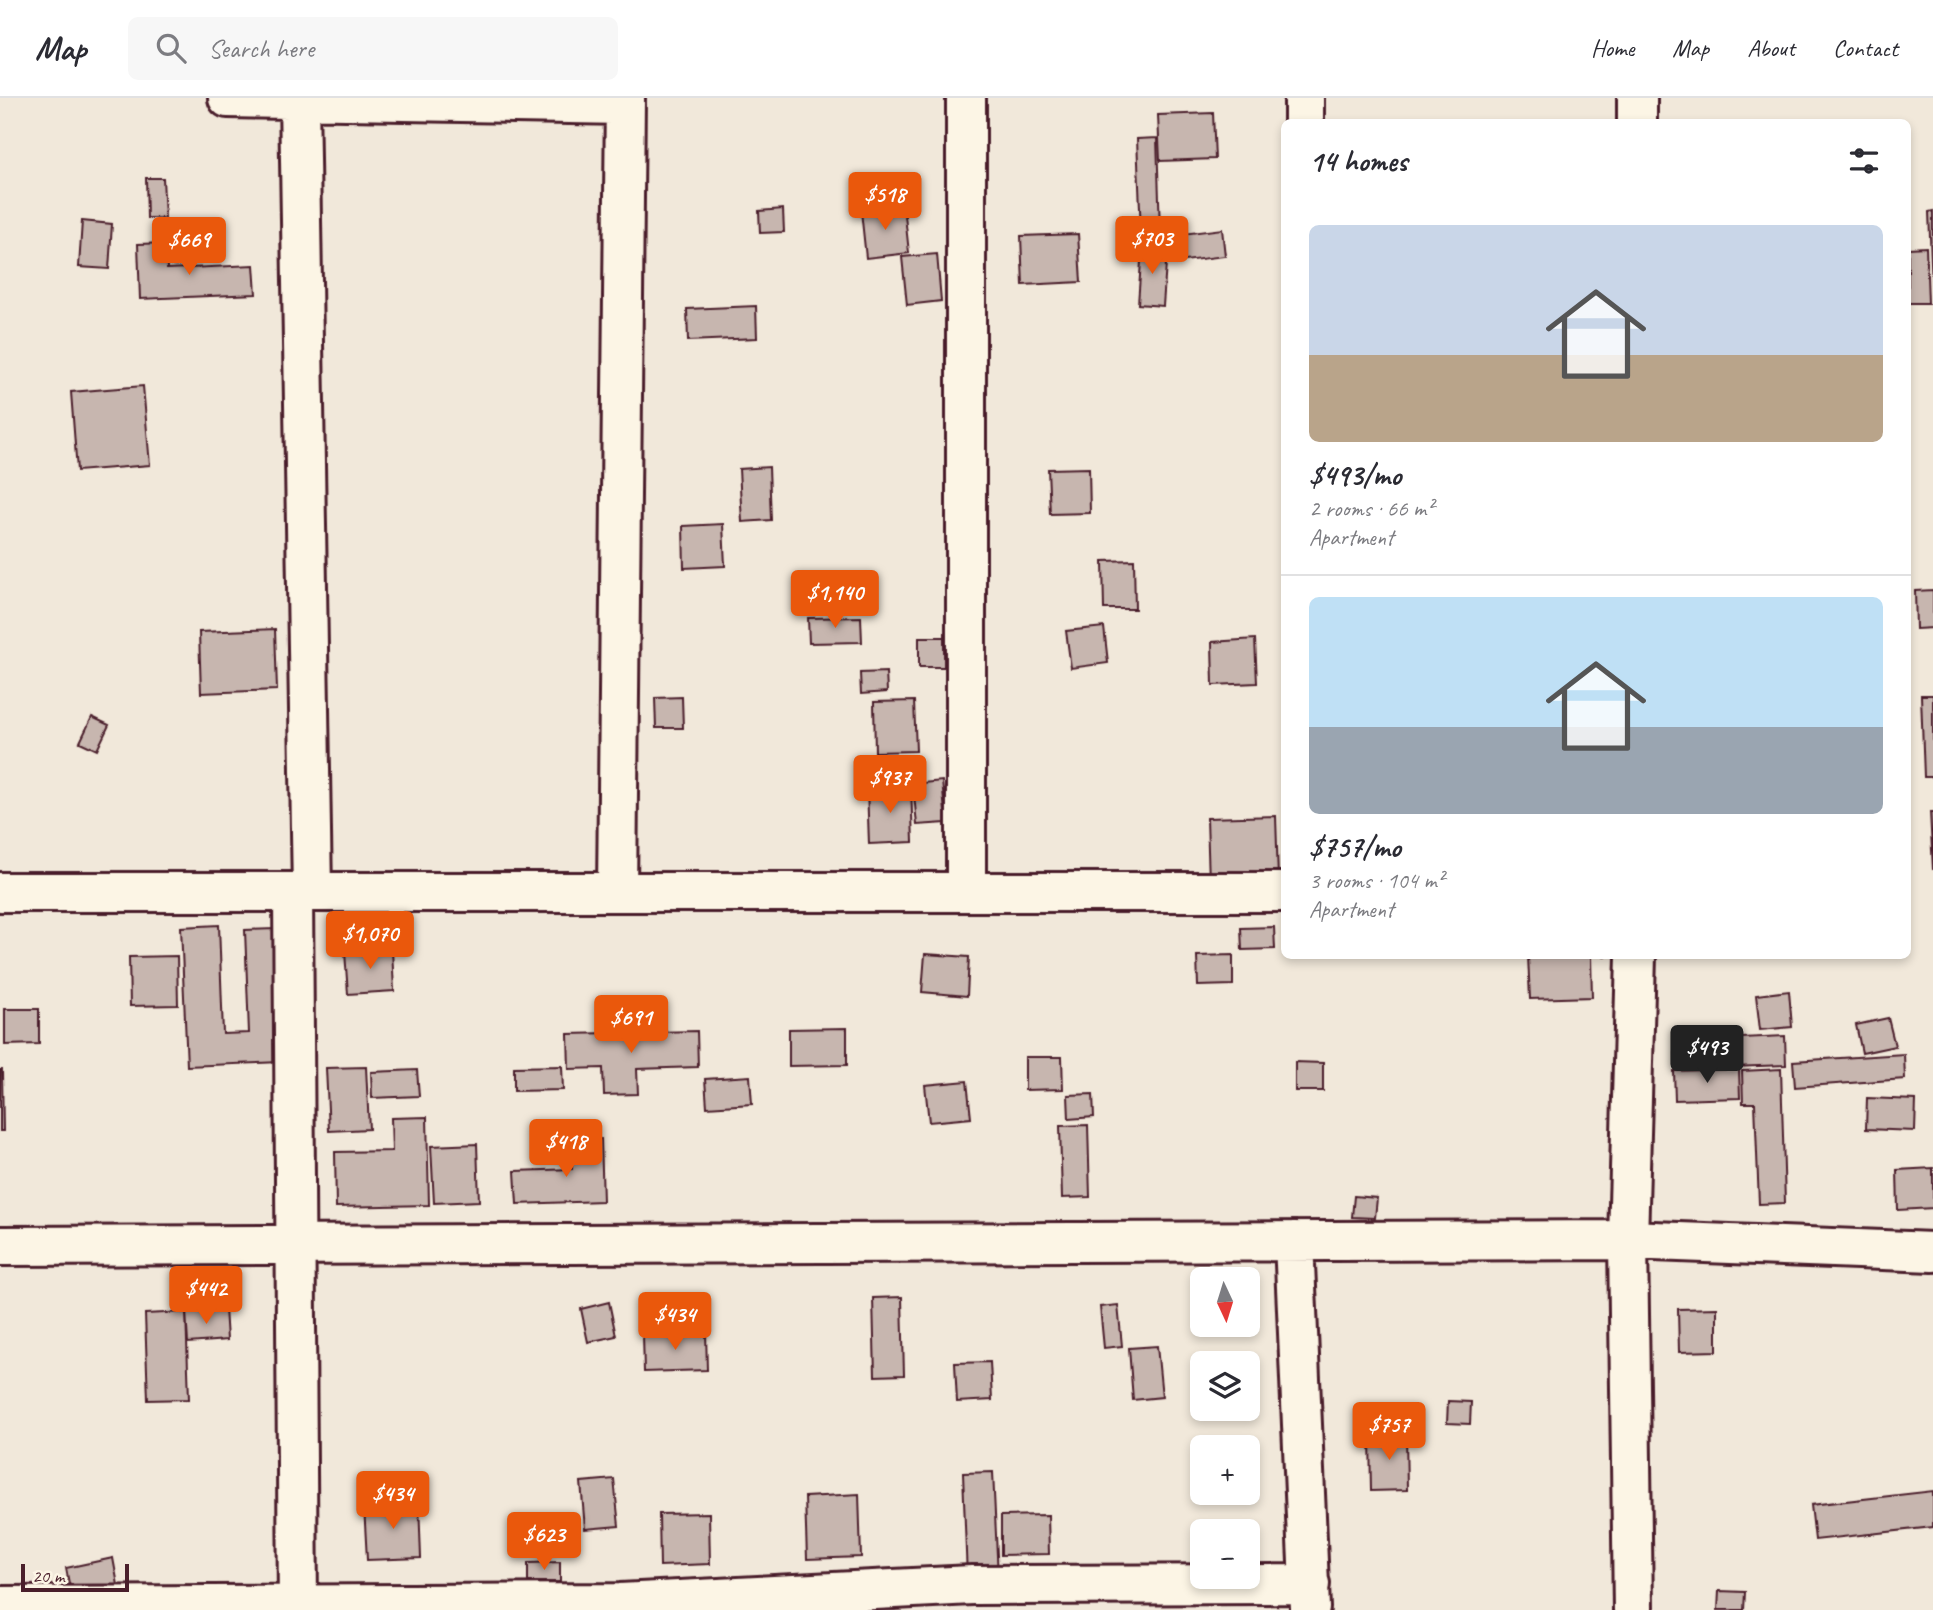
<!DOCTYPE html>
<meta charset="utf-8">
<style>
body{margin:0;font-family:Caveat,sans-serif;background:#f7f7f7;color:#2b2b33;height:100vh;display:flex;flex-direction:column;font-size:26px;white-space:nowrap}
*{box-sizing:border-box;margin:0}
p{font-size:23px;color:#7c7c81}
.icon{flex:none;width:38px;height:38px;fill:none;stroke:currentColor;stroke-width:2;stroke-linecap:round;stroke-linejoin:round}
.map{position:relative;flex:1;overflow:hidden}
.details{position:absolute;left:1281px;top:21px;width:630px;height:840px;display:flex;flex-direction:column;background:#fff;border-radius:10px;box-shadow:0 4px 10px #0003}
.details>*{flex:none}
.needle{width:46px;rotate:176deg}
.controls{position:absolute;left:1190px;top:1169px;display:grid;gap:14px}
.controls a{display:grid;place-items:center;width:70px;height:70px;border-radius:10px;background:#fff;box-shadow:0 4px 10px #0003;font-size:35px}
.scale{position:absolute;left:21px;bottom:18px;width:108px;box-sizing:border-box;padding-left:7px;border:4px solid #4a1f2b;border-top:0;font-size:19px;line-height:24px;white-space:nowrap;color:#4a1f2b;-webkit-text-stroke:5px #fcf5e5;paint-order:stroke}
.price{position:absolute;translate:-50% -60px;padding:0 16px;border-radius:7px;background:#ea580c;color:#fff;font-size:23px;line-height:46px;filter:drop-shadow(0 2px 4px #0008)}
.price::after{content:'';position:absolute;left:50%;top:42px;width:21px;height:16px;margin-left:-10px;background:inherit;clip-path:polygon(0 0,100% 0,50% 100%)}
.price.active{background:#222;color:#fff}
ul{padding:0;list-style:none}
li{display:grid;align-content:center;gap:14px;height:371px;padding:0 28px}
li+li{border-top:2px solid #e1e1e2}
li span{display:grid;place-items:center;height:217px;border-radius:10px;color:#555}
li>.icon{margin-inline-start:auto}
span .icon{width:126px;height:126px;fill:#fffc;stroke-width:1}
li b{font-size:30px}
h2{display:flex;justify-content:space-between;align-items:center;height:84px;padding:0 28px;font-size:30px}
header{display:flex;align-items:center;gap:42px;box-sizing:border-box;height:98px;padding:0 35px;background:#fff;border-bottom:2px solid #e1e1e2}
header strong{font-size:33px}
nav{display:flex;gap:38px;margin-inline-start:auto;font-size:24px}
.search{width:490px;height:63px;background:#f7f7f7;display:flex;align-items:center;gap:18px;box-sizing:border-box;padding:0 24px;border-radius:10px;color:#7c7c81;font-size:26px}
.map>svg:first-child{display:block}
</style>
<header>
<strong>Map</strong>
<div class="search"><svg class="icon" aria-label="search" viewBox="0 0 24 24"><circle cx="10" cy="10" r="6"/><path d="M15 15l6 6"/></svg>Search here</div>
<nav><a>Home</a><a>Map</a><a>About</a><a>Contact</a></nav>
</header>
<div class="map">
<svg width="1933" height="1512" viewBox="0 0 1933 1512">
<rect width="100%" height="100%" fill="#f1e8da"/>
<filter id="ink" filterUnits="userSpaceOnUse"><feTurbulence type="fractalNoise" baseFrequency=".0143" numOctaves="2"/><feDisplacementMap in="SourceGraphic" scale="14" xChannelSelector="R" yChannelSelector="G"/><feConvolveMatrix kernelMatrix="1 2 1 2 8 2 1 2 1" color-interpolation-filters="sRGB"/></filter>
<g filter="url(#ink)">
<path fill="#c7b6af" stroke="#4a1f2b" stroke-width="2" d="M 1213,15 L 1215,61 L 1160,63 L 1158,17 Z
M 1157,40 L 1160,133 L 1141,134 L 1137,41 Z
M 146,80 L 163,80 L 165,120 L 147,120 Z
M 904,108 L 909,155 L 866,160 L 861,113 Z
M 783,111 L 784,134 L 760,135 L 759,113 Z
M 1933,113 L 1933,215 L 1929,114 Z
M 82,123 L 112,126 L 109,171 L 79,169 Z
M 1222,131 L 1225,158 L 1169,165 L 1166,138 Z
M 1078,136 L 1081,184 L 1023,187 L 1021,138 Z
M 166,145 L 167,171 L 254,167 L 256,196 L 140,201 L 138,146 Z
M 1142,149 L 1167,151 L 1163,208 L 1138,206 Z
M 1926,149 L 1928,205 L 1908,205 L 1908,150 Z
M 937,156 L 941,203 L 907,207 L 902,159 Z
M 756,208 L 757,240 L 688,243 L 687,211 Z
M 143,288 L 150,367 L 77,373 L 71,294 Z
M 769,369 L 771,422 L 742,424 L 739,371 Z
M 1089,370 L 1090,415 L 1050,416 L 1048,371 Z
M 723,426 L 725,468 L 684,470 L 683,428 Z
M 1134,462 L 1135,511 L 1104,511 L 1103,463 Z
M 1933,492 L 1933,530 L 1916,531 L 1915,493 Z
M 861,519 L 862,544 L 809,545 L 808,520 Z
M 1104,529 L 1108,565 L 1071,570 L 1066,533 Z
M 275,531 L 277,592 L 201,595 L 199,534 Z
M 919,539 L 944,539 L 944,569 L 919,569 Z
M 1255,541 L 1257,585 L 1213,587 L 1212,544 Z
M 886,574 L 887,594 L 861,596 L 860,575 Z
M 1921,597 L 1933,597 L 1933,679 L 1924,679 Z
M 682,599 L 683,630 L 656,630 L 655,600 Z
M 914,603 L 916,653 L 875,654 L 874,604 Z
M 92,619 L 109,627 L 97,652 L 80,644 Z
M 942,683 L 946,725 L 917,727 L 913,686 Z
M 911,688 L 913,744 L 869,746 L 867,689 Z
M 1930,714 L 1933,714 L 1933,772 Z
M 1276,718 L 1278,781 L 1209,784 L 1207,720 Z
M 219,827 L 223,936 L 249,935 L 245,832 L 275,831 L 280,964 L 187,968 L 181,829 Z
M 372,829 L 373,849 L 330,851 L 330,831 Z
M 1274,829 L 1275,851 L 1242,852 L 1241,830 Z
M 392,851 L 394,893 L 348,896 L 345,854 Z
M 925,856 L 969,859 L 967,898 L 922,894 Z
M 1233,857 L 1233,887 L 1198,888 L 1197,858 Z
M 177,858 L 178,907 L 130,908 L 129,859 Z
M 1528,858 L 1616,858 L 1591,858 L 1592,899 L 1530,901 Z
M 1789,893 L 1792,929 L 1760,932 L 1756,897 Z
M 5,911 L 39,911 L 39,946 L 5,947 Z
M 1888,920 L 1895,948 L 1862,955 L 1856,927 Z
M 847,930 L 847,967 L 789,968 L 789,931 Z
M 697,933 L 698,969 L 637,971 L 638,996 L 604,997 L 603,970 L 569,971 L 568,936 Z
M 1785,938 L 1786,967 L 1676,971 L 1675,943 Z
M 1904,956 L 1905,981 L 1795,989 L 1793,963 Z
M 1025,959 L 1062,959 L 1063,991 L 1025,992 Z
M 1295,964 L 1323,965 L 1323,993 L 1295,993 Z
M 562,968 L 563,992 L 514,993 L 514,969 Z
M 366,969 L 369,1031 L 329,1033 L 326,970 Z
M 1739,971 L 1740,1000 L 1675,1002 L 1674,973 Z
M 1781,971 L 1785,1105 L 1759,1106 L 1755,1005 L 1743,1005 L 1742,973 Z
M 0,972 L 2,972 L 3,1033 L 0,1033 Z
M 417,972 L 419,998 L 372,1000 L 371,974 Z
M 750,978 L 752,1006 L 707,1009 L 705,981 Z
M 967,983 L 971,1020 L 929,1024 L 925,987 Z
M 1093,996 L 1094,1019 L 1069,1021 L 1068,997 Z
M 1867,1000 L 1916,1002 L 1915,1033 L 1866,1031 Z
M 427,1019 L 429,1107 L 336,1109 L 335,1054 L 392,1053 L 391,1020 Z
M 1088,1027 L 1090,1099 L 1062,1100 L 1060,1028 Z
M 601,1041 L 603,1103 L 517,1106 L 515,1073 L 572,1071 L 571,1042 Z
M 477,1046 L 479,1103 L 434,1105 L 431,1048 Z
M 1933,1070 L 1933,1110 L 1898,1112 L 1897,1072 Z
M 1354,1098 L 1377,1100 L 1375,1120 L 1352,1119 Z
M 902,1199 L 904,1277 L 875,1278 L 873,1200 Z
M 609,1204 L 616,1238 L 588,1244 L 581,1211 Z
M 1118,1207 L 1122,1248 L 1104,1250 L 1100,1209 Z
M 225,1210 L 227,1242 L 188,1245 L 186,1213 Z
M 1717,1210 L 1717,1253 L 1679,1254 L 1678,1211 Z
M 186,1214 L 189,1301 L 148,1302 L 145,1216 Z
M 706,1234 L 707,1272 L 644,1274 L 643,1236 Z
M 1157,1248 L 1162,1299 L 1133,1302 L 1129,1250 Z
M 990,1264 L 992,1302 L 957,1304 L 955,1265 Z
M 1448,1303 L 1471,1304 L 1470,1326 L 1447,1325 Z
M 1406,1336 L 1407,1392 L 1371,1393 L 1370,1337 Z
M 993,1374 L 998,1479 L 967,1480 L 963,1375 Z
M 614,1381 L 619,1428 L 585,1431 L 581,1384 Z
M 1933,1393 L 1933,1429 L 1815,1442 L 1811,1407 Z
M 859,1396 L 861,1459 L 807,1461 L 805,1399 Z
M 419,1404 L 421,1460 L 367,1462 L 364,1407 Z
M 709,1415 L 710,1466 L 660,1468 L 659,1416 Z
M 1048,1417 L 1049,1456 L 1001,1457 L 1001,1418 Z
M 1202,1439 L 1202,1467 L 1193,1467 L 1193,1440 Z
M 113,1460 L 118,1487 L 71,1496 L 66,1470 Z
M 560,1464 L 560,1484 L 528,1484 L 528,1465 Z
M 1719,1493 L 1745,1494 L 1744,1512 L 1718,1512 Z"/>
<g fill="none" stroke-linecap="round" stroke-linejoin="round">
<g stroke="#4a1f2b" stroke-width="44">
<path id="minor" d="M 228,0 L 625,7
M 299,0 L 312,794
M 966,0 L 966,794
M 1304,0 L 1304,24
M 1637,0 L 1637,24
M 0,794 L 1284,794
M 293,794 L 298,1512
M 617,794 L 625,0
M 1294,1143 L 1310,1510
M 0,1148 L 1628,1142 L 1933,1154
M 0,1508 L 620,1505 L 972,1487 L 1310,1486
M 1633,1512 L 1628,1142 L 1636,858"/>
</g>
<use href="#minor" stroke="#fcf5e5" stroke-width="38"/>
</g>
</g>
</svg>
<div class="controls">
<a><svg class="needle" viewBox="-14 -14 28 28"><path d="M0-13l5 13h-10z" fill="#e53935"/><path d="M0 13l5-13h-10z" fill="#7c7c81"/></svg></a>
<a><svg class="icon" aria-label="layers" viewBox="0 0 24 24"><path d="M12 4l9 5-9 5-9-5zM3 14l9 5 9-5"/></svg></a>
<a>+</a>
<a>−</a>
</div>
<div class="scale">20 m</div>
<b class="price" style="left:885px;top:134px">$518</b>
<b class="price" style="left:1152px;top:178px">$703</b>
<b class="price" style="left:189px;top:179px">$669</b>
<b class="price" style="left:835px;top:532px">$1,140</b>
<b class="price" style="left:890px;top:717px">$937</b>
<b class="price" style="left:370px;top:873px">$1,070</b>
<b class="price" style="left:631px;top:957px">$691</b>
<b class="price active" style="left:1707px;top:987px">$493</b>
<b class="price" style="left:566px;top:1081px">$418</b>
<b class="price" style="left:206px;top:1228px">$442</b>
<b class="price" style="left:675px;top:1254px">$434</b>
<b class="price" style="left:1389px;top:1364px">$757</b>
<b class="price" style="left:393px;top:1433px">$434</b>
<b class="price" style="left:544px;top:1474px">$623</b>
<section class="details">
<h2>14 homes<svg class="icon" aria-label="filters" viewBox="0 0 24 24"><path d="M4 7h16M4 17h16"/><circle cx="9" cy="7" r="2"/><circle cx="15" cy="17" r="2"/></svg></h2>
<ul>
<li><span style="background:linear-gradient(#c9d6e8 60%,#b9a48a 0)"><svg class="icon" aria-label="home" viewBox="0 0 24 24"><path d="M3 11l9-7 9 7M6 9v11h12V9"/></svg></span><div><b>$493/mo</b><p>2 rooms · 66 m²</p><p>Apartment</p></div></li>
<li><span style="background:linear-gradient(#bfe0f5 60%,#9aa5b1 0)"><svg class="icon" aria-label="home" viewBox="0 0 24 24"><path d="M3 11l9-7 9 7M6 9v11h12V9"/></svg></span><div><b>$757/mo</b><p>3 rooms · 104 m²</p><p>Apartment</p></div></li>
</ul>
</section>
</div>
